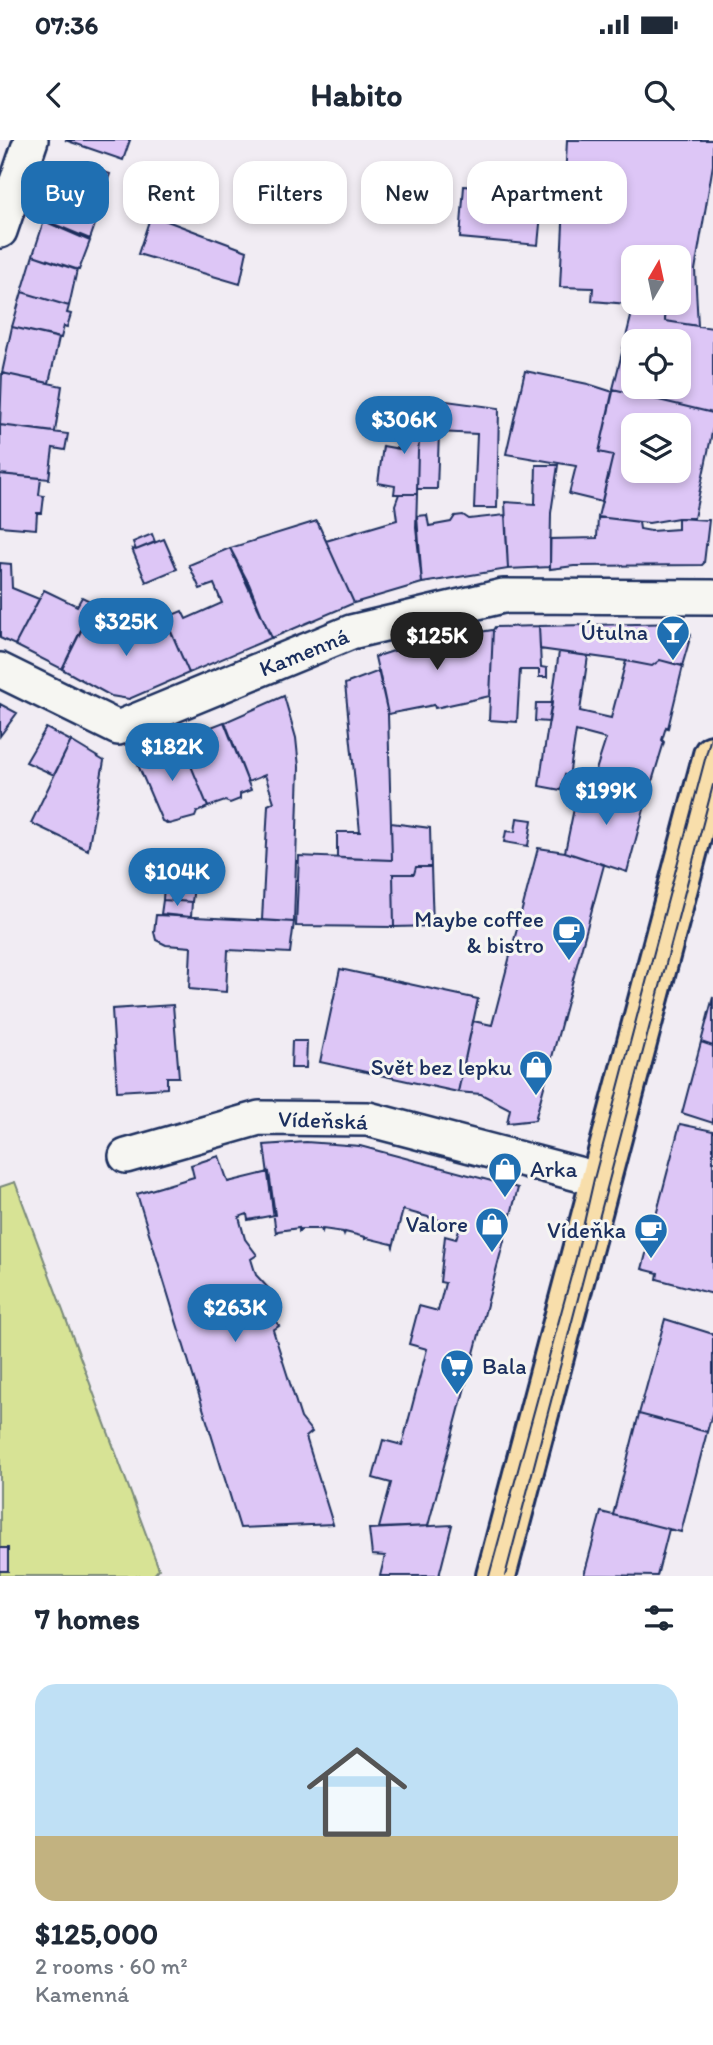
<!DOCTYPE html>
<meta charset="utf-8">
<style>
body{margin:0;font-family:Itim,sans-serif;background:#f2f2f3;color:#1f2937;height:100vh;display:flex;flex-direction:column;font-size:26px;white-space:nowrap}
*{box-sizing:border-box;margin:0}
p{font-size:23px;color:#747a83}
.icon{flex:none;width:38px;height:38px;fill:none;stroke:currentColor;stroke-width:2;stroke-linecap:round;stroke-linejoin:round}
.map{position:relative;height:1436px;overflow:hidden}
.side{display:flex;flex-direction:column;background:#fff;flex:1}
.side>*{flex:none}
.top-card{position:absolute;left:21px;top:21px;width:672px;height:63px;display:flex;gap:14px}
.needle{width:46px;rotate:9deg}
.buttons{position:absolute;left:621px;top:105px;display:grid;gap:14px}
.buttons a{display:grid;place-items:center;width:70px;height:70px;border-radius:14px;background:#fff;box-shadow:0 4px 10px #0003;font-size:35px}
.price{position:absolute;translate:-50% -60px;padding:0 16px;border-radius:24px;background:#1f6fb2;color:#fff;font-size:23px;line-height:46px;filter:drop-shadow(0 2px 4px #0008)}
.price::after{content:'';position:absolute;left:50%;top:42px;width:21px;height:16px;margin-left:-10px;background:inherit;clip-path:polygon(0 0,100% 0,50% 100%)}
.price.on{background:#222;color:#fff}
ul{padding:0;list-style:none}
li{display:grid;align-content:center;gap:14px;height:371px;padding:0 35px}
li+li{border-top:2px solid #e0e1e3}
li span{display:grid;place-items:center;height:217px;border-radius:21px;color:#555}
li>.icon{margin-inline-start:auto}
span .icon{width:126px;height:126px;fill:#fffc;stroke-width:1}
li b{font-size:30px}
h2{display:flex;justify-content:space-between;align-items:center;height:84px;padding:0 35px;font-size:30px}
.chip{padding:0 24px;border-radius:21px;background:#fff;box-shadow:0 4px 10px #0003;font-size:24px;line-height:63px}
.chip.on{background:#1f6fb2;color:#fff}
.status{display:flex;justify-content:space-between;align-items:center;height:49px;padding:0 35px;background:#fff;direction:ltr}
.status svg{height:19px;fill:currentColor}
header{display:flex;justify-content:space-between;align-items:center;height:91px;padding:0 35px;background:#fff;font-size:32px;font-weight:700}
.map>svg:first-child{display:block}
</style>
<div class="status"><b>07:36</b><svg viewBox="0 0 49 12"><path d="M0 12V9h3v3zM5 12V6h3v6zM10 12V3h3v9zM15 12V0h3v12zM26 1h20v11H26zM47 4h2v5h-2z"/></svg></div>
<header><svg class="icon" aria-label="back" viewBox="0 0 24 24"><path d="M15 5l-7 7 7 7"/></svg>Habito<svg class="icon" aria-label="search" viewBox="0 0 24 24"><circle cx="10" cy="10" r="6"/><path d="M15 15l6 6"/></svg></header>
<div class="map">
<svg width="713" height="1436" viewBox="0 0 713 1436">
<rect width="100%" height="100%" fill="#f1ecf3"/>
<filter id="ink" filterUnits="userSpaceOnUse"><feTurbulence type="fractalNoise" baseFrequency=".0143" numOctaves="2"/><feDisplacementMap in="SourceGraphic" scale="14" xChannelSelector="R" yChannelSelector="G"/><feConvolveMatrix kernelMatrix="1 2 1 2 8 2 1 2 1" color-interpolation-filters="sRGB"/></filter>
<g filter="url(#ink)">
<path fill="#d7e395" stroke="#79897a" stroke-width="2" d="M 15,1042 L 159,1429 L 153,1436 L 0,1436 L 0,1047 Z"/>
<path fill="#ddc6f6" stroke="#1b2f5e" stroke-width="2" fill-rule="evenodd" d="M 65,0 L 130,0 L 123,20 Z
M 567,0 L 713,0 L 713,25 L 695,130 L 698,186 L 665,181 L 666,167 L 592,161 L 593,148 L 560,147 ZM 634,117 L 679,117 L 679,163 L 634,163 Z
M 81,25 L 110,34 L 104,51 L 75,41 Z
M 55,42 L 103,62 L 90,99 L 44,80 Z
M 464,46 L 543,53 L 538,105 L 460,98 Z
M 151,75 L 247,111 L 240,144 L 138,114 Z
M 44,81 L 90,101 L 79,130 L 33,115 Z
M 33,115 L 77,130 L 69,166 L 22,152 Z
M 22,152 L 69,166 L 67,173 L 71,174 L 67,187 L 64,186 L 61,198 L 12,187 Z
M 634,165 L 665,170 L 665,181 L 713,188 L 713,273 L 613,249 ZM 634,201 L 679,201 L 679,247 L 634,247 Z
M 12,187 L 59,198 L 49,243 L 2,233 Z
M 525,231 L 588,244 L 613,252 L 599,312 L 613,315 L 602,362 L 569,354 L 576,326 L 506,314 Z
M 2,233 L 62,246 L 55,292 L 0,285 Z
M 613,249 L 713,273 L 713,288 L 694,378 L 678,378 L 649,383 L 598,377 L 613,315 L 599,312 ZM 634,285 L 679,285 L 679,331 L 634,331 Z
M 424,258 L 499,268 L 497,368 L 474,368 L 477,294 L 439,292 L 437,349 L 417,349 L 418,311 Z
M 407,264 L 424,266 L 418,311 L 417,354 L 394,354 L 395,346 L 378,343 L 383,306 L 400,309 Z
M 0,285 L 68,294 L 65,310 L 53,308 L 49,339 L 0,334 Z
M 536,325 L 558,325 L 551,373 L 550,427 L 508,429 L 505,362 L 535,364 Z
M 0,334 L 41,338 L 39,355 L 44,356 L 42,373 L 37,373 L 36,389 L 0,386 Z
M 399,354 L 417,354 L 416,388 L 422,443 L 354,463 L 326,401 L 397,380 L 395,365 Z
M 427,375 L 429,386 L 451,382 L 455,376 L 463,375 L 469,379 L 505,375 L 508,429 L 422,443 L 417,376 Z
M 598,377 L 639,382 L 640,389 L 651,391 L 678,389 L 678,378 L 709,380 L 704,423 L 702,425 L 574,426 L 550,429 L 550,399 L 597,398 Z
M 317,381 L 354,463 L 272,498 L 230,408 Z
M 152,394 L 155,402 L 136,410 L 133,402 Z
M 164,399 L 177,429 L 146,442 L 132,409 L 136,410 Z
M 230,408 L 249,444 L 271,498 L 189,533 L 165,478 L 182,471 L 186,479 L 222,463 L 214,444 L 200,449 L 189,425 Z
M 0,423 L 11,424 L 12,448 L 39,459 L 15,505 L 0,498 Z
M 44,450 L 77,466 L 82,457 L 94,463 L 62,529 L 15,505 Z
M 89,475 L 120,490 L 119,496 L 134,496 L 135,490 L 165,478 L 189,533 L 129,559 L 111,556 L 62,529 Z
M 684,483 L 691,495 L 682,526 L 660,520 L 652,526 L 626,521 L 540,509 L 539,486 Z
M 539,486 L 541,527 L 547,528 L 547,537 L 539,537 L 539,530 L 520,530 L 517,582 L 489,580 L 493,490 L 495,487 Z
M 493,490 L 490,556 L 435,568 L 434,565 L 388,574 L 375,517 L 427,500 Z
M 559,512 L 588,516 L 580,571 L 611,578 L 626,521 L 652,526 L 660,520 L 683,526 L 668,588 L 666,587 L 662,600 L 664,602 L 647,658 L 600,648 L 597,655 L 589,652 L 606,599 L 576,591 L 569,637 L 565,635 L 561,650 L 539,646 Z
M 379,531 L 388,574 L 392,720 L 337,718 L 337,692 L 360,692 L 345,544 Z
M 284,556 L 296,598 L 299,627 L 294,782 L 262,780 L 268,665 L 274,662 L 265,635 L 248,642 L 225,582 Z
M 536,563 L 552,563 L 549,582 L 535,581 Z
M 0,564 L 17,573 L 0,596 Z
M 224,582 L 251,650 L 240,654 L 240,659 L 230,663 L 225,661 L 208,667 L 180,599 Z
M 46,588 L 71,601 L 54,635 L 26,622 Z
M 180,599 L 208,667 L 197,672 L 195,677 L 169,684 L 162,681 L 138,625 L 142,616 Z
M 71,601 L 104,621 L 88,710 L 31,683 Z
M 600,648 L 647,658 L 627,732 L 565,712 L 578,649 L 597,655 Z
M 517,678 L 532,680 L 528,706 L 504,702 L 506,691 L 515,692 Z
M 391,683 L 430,688 L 431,727 L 416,727 L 414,734 L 393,734 L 394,787 L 296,786 L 299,716 L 392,720 Z
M 538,708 L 565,712 L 604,725 L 535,980 L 507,983 L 510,969 L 481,954 L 458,952 L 473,881 L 492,885 Z
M 416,727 L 431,727 L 433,786 L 394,787 L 393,734 L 414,734 Z
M 164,744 L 194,747 L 192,762 L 163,760 Z
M 163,760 L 192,762 L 191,777 L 161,774 Z
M 156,775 L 294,782 L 290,813 L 228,810 L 226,852 L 189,849 L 191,807 L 166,805 L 156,800 L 154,792 Z
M 340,829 L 478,859 L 458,952 L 320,922 Z
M 713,857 L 713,906 L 701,902 Z
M 173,865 L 179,937 L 167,937 L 167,948 L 117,951 L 112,869 Z
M 292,901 L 307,901 L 306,928 L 291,928 Z
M 701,902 L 713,906 L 713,983 L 682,973 Z
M 680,984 L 713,991 L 713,1154 L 657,1139 L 658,1133 L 642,1129 Z
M 306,1002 L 360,1006 L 518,1048 L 428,1386 L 379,1388 L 391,1343 L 373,1338 L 383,1300 L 402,1305 L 427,1209 L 409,1204 L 419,1166 L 438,1171 L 445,1143 L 440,1142 L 445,1096 L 456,1099 L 460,1086 L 403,1070 L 393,1107 L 392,1104 L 367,1098 L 365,1099 L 365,1097 L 345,1092 L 344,1095 L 343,1092 L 323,1089 L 322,1092 L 321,1089 L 301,1089 L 299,1091 L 299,1088 L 278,1091 L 276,1093 L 264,1005 Z
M 219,1016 L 228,1042 L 269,1032 L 275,1075 L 248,1080 L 247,1074 L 239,1077 L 245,1099 L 257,1115 L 251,1119 L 256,1135 L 269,1149 L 262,1155 L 267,1169 L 279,1186 L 273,1190 L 301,1278 L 312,1292 L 306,1297 L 333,1384 L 240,1388 L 137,1054 L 194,1037 L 191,1025 Z
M 665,1179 L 713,1194 L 713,1270 L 707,1292 L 639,1274 Z
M 639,1274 L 707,1292 L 681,1392 L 613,1375 Z
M 601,1372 L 669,1389 L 657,1436 L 584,1435 Z
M 452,1385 L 439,1436 L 380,1436 L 385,1416 L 372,1415 L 369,1389 Z
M 0,1408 L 8,1408 L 8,1431 L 0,1431 Z"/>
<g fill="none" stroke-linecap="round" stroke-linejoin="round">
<g stroke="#1b2f5e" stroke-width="38">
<path id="minor" d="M 0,91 L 31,0
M 0,530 L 118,588 L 351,492 L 503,456 L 713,457
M 126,1016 L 259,978 L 368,979 L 601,1040"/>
</g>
<g stroke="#1b2f5e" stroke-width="44">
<path id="major" d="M 496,1436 L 713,615"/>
</g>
<use href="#minor" stroke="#f6f6f2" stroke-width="33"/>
<use href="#major" stroke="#f8deab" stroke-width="38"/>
<path stroke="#1b2f5e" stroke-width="2" d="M 489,1436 L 576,1118 L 594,1039 L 713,589
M 505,1436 L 713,645"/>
</g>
</g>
<defs>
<g id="bar-pin" transform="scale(1.75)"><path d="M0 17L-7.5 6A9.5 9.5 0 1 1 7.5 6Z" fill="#1f6fb2" stroke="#f6f6f2"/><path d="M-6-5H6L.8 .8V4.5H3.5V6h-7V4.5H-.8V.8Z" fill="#fff"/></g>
<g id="cafe-pin" transform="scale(1.75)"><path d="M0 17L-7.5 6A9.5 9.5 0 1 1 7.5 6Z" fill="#1f6fb2" stroke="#f6f6f2"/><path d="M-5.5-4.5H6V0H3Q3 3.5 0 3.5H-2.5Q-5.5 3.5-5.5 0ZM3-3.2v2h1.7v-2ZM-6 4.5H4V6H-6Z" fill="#fff"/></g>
<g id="shop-pin" transform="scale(1.75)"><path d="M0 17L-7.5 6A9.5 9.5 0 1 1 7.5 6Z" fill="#1f6fb2" stroke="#f6f6f2"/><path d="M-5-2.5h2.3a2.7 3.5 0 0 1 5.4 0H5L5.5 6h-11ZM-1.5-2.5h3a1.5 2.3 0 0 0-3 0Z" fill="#fff"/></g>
<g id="supermarket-pin" transform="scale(1.75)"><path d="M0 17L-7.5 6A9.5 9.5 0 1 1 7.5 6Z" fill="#1f6fb2" stroke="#f6f6f2"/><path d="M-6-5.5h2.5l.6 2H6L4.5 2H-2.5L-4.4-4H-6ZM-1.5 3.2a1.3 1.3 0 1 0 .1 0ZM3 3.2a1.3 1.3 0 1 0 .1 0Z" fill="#fff"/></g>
</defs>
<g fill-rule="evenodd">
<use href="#bar-pin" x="673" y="492"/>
<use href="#cafe-pin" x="569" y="792"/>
<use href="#shop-pin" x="536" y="927"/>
<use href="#shop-pin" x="505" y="1029"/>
<use href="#shop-pin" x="492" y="1084"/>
<use href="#cafe-pin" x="651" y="1090"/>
<use href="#supermarket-pin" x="457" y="1226"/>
</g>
<g text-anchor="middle" stroke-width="6" stroke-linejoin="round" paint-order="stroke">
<g font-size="23" fill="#1b2f5e" stroke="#f6f6f2" text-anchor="end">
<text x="648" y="500">Útulna</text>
<text x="544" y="787">Maybe coffee<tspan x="544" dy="26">&amp; bistro</tspan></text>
<text x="512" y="935">Svět bez lepku</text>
<text x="530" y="1037" text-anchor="start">Arka</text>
<text x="468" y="1092">Valore</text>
<text x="626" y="1098">Vídeňka</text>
<text x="482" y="1234" text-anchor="start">Bala</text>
</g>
<g font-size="23" fill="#1b2f5e" stroke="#f6f6f2">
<text transform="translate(304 512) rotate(-22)" y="8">Kamenná</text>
<text transform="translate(323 980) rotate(2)" y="8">Vídeňská</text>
</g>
</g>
</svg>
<div class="buttons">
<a><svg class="needle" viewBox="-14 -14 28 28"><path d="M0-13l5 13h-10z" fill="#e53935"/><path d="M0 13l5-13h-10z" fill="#747a83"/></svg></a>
<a><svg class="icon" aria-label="locate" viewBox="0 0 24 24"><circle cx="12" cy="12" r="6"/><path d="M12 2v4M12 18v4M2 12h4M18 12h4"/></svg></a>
<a><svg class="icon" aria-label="layers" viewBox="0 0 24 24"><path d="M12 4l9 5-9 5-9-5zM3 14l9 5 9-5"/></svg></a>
</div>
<b class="price" style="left:404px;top:316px">$306K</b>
<b class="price" style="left:126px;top:518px">$325K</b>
<b class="price on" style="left:437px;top:532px">$125K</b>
<b class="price" style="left:172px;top:643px">$182K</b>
<b class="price" style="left:606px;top:687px">$199K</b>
<b class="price" style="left:177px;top:768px">$104K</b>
<b class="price" style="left:235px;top:1204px">$263K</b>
<div class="top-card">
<a class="chip on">Buy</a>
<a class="chip">Rent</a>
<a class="chip">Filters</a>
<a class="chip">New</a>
<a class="chip">Apartment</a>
</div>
</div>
<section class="side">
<h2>7 homes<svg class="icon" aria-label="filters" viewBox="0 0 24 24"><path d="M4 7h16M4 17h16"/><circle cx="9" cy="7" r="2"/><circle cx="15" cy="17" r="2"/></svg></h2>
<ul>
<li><span style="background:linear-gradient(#bfe0f5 70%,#c2b280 0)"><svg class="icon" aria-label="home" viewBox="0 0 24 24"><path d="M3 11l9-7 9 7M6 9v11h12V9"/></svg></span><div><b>$125,000</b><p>2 rooms · 60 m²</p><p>Kamenná</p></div></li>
</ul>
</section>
